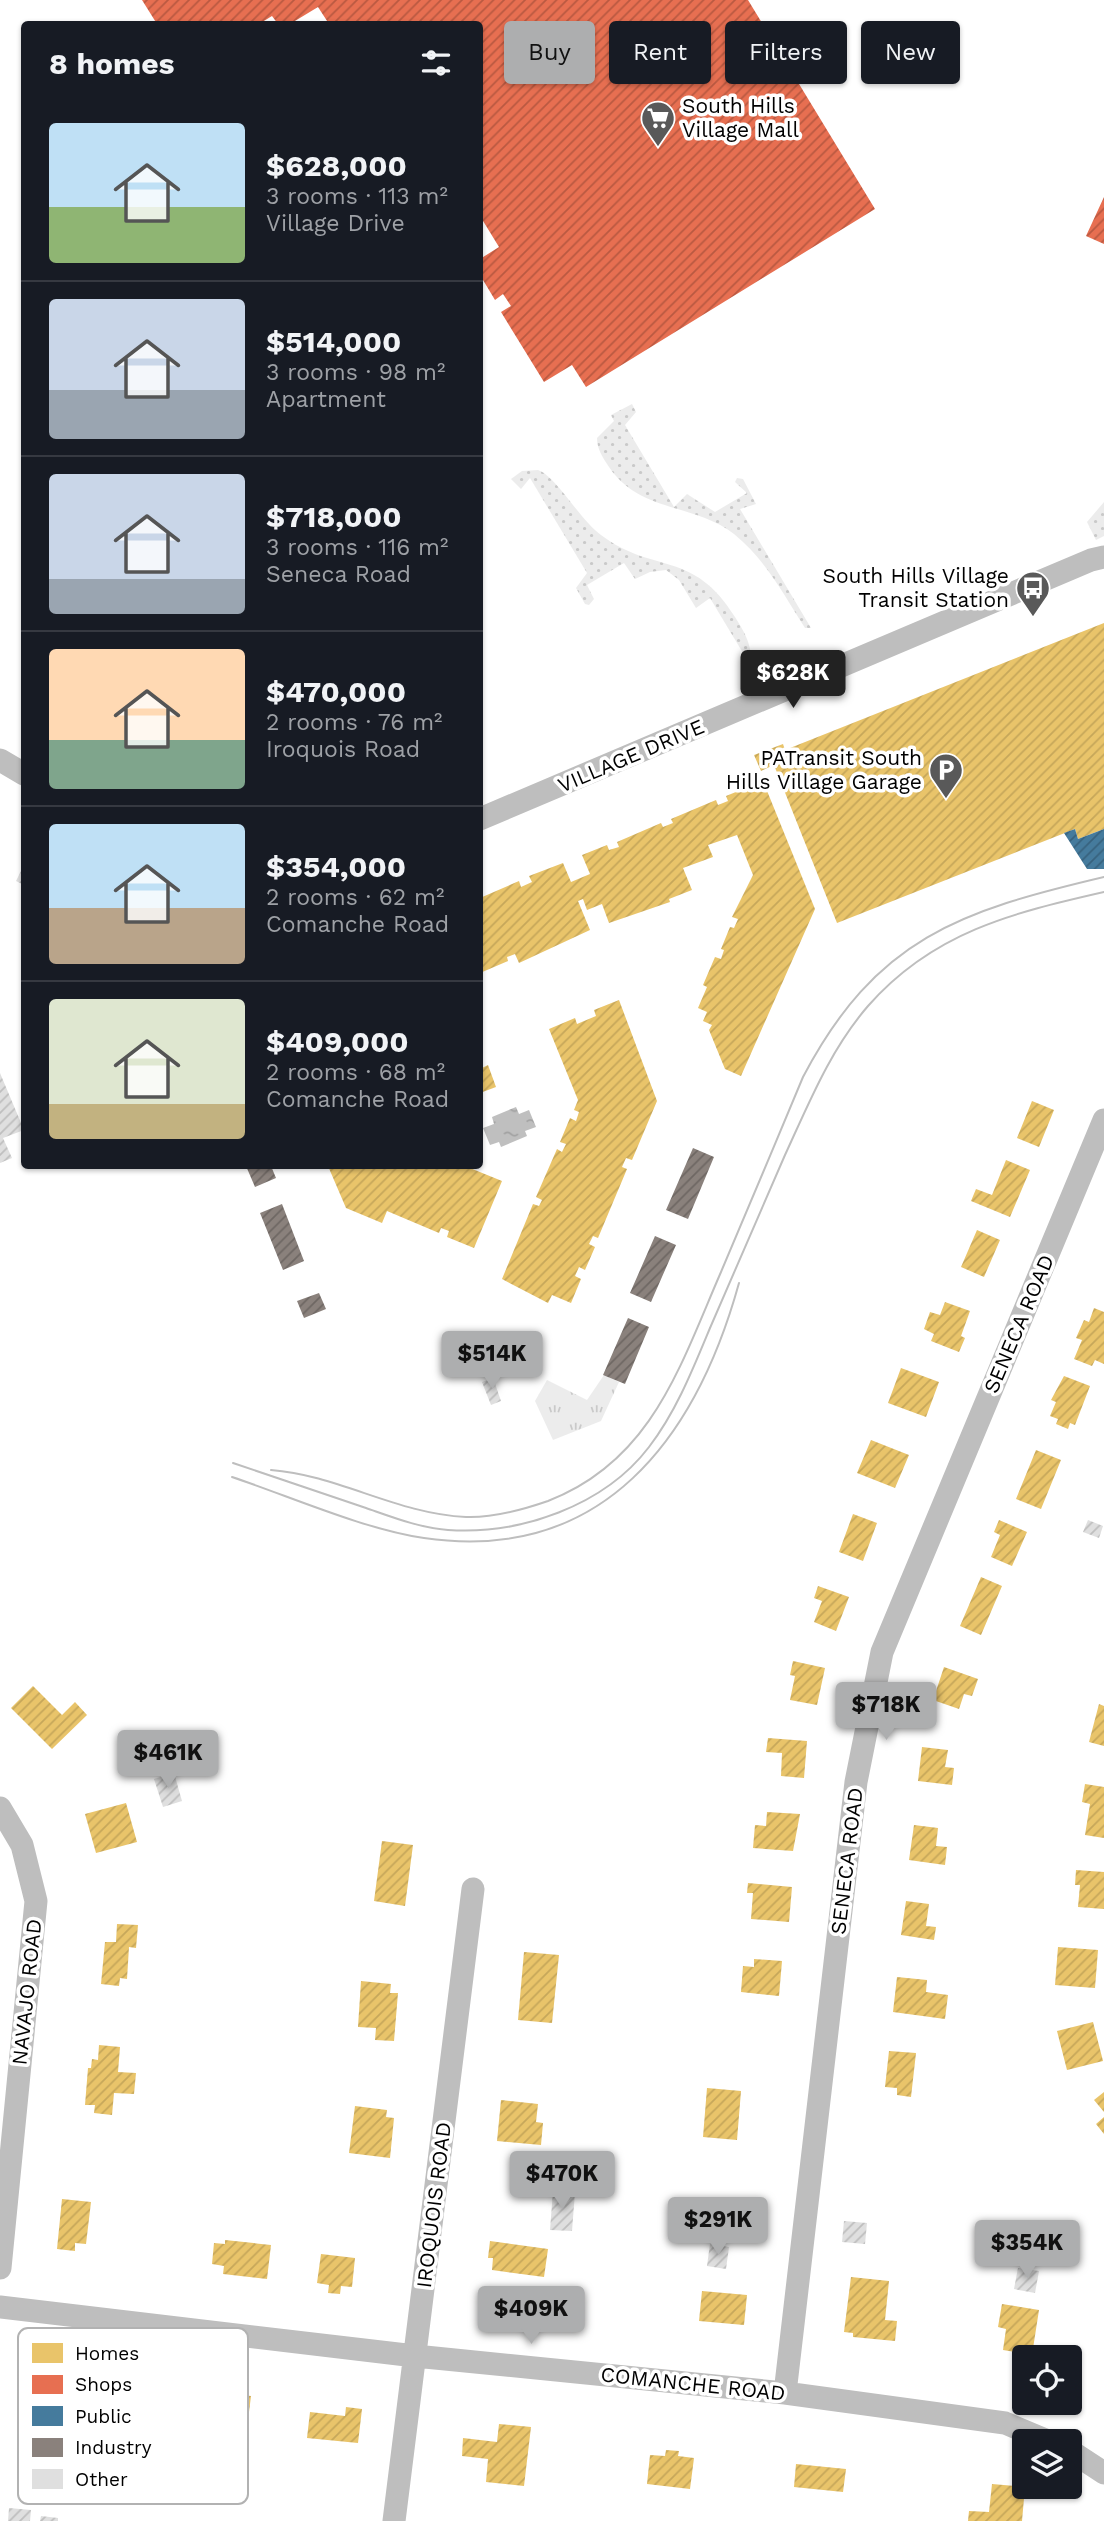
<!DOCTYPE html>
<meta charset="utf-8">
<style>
body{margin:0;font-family:"Work Sans",sans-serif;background:#20242c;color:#f1f3f6;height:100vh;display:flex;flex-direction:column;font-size:26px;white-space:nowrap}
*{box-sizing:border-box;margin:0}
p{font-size:23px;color:#9ea1a6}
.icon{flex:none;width:38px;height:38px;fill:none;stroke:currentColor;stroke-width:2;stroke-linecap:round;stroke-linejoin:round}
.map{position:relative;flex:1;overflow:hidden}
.details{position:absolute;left:21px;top:21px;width:462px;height:1148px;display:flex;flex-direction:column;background:#171b24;border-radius:7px;box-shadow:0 2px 5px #0004}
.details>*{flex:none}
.hud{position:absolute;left:504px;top:21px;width:494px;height:63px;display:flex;gap:14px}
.fabs{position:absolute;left:1012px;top:2345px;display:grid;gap:14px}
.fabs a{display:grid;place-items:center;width:70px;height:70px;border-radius:7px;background:#171b24;box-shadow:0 2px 5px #0004;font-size:35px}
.price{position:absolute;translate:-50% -60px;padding:0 16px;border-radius:7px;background:#adaeaf;color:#111;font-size:23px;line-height:46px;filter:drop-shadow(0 2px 4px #0008)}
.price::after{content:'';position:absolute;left:50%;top:42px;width:21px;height:16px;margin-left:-10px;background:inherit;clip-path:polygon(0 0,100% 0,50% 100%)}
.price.on{background:#222;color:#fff}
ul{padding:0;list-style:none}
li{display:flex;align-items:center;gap:21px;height:175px;padding:0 28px}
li+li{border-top:2px solid #363941}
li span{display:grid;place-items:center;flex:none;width:196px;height:140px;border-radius:7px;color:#555}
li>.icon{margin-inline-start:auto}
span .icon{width:84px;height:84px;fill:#fffc;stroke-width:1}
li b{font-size:30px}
h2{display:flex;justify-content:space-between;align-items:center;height:84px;padding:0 28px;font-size:30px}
.tag{padding:0 24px;border-radius:7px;background:#171b24;box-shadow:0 2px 5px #0004;font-size:24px;line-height:63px}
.tag.on{background:#adaeaf;color:#111}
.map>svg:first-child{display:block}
</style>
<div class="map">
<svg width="1104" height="2521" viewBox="0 0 1104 2521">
<defs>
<pattern id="grass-dots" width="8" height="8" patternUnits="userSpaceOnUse" patternTransform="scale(1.75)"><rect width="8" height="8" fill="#ececec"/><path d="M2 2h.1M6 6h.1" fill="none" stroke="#c9c9c9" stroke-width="1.8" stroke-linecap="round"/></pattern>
<pattern id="park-tufts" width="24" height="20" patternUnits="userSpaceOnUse" patternTransform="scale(1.75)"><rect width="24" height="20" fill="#ececec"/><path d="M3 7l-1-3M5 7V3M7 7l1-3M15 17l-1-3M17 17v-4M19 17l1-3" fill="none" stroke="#c9c9c9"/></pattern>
<pattern id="water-ripples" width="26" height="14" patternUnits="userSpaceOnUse" patternTransform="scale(1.75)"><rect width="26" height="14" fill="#bfbfbf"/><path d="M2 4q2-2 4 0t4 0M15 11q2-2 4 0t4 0" fill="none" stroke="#a2a2a2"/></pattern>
<pattern id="homes-hatch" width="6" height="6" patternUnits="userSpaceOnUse" patternTransform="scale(1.75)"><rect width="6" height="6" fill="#e9c46a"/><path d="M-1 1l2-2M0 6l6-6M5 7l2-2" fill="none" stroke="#c6a75a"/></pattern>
<pattern id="shops-hatch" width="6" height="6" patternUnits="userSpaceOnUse" patternTransform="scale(1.75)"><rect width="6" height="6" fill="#e76f51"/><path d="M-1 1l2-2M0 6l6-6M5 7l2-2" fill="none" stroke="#b95941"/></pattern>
<pattern id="public-hatch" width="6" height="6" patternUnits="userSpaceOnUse" patternTransform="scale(1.75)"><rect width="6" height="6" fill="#457b9d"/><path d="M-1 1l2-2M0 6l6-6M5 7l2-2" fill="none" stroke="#37627e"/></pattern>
<pattern id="industry-hatch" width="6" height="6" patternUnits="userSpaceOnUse" patternTransform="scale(1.75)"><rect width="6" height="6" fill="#8a817c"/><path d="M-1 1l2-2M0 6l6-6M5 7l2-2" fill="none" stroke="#6e6763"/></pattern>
<pattern id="building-hatch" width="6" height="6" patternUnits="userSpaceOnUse" patternTransform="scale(1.75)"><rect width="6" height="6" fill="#dfdfdf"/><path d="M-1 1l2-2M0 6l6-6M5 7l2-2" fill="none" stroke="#bebebe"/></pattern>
</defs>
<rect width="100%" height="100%" fill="#fff"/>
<path fill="url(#grass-dots)" d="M 632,404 L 636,412 L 625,425 L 674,507 L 687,494 L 715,512 L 747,493 L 735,482 L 737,478 L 743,479 L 756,504 L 740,509 L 811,628 L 805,628 C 784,595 765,559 734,534 C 694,503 640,513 609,467 C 603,458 597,449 597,438 L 614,421 L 611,415 Z
M 538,470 C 556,476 580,520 601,535 C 654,575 693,549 735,617 C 743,630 750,641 751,656 L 746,658 L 710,598 L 696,608 L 679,580 L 666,570 L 650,572 L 635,579 L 624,563 L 587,585 L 594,599 L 589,605 L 585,604 L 576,588 L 587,573 L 530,478 L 521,489 L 511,479 L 522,471 Z
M 1104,502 L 1104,536 L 1096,540 L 1087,522 Z"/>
<path fill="url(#park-tufts)" d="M 604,1375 L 619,1382 L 601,1421 L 553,1440 L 535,1401 L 547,1380 L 587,1400 Z"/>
<path fill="url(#water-ripples)" d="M 516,1107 L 519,1114 L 529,1110 L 536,1127 L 525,1131 L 527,1136 L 501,1147 L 499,1142 L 490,1145 L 483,1128 L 494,1124 L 492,1117 Z"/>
<path fill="url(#homes-hatch)" d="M 1104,623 L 1104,829 L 1078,839 L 1075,829 L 837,923 L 774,765 L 761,771 L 754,755 L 783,744 L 785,750 Z
M 763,781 L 815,909 L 741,1076 L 725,1069 L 709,1030 L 712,1025 L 703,1021 L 707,1012 L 698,1008 L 707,987 L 703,985 L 715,957 L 721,959 L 724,950 L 721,949 L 730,927 L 734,928 L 738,919 L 732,917 L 753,875 L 737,835 L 708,845 L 713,857 L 683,868 L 692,890 L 669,899 L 670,902 L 609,923 L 602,904 L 587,910 L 583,899 L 578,901 L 590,930 L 519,963 L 515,954 L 507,957 L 508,961 L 480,973 L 480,898 L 519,881 L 521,887 L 532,882 L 529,876 L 563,863 L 571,882 L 590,874 L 582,855 L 607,845 L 609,850 L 619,847 L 617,842 L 661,823 L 663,827 L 673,823 L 671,819 L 716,800 L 718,805 L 728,801 L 726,796 Z
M 619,1000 L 657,1101 L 632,1160 L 626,1158 L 622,1167 L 627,1169 L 598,1238 L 593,1236 L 589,1244 L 595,1247 L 585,1270 L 579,1267 L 575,1276 L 581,1279 L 571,1303 L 552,1295 L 548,1303 L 502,1279 L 533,1204 L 539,1206 L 542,1200 L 536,1197 L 557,1149 L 562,1152 L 566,1144 L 560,1142 L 570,1118 L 576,1121 L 579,1112 L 574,1110 L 578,1100 L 549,1029 L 575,1018 L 577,1024 L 596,1016 L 594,1010 Z
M 488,1065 L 496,1087 L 480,1093 L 480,1069 Z
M 1032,1101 L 1054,1110 L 1039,1147 L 1017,1138 Z
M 1006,1160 L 1030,1170 L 1010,1217 L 971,1201 L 976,1189 L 992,1195 Z
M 328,1166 L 465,1166 L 502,1181 L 474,1248 L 447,1237 L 449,1231 L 441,1228 L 439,1233 L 387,1211 L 382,1223 L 346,1208 Z
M 977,1230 L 1000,1240 L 984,1277 L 961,1267 Z
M 945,1302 L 970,1311 L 961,1336 L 965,1338 L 959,1352 L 931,1341 L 934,1334 L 924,1329 L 930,1312 L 940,1315 Z
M 1094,1308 L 1104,1312 L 1104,1364 L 1095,1360 L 1092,1366 L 1074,1359 L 1082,1340 L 1076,1338 L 1084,1320 L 1089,1322 Z
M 901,1368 L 939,1382 L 926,1417 L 888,1403 Z
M 1064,1376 L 1090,1386 L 1075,1425 L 1070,1423 L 1068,1429 L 1056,1424 L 1058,1419 L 1050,1416 L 1056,1402 L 1051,1400 Z
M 871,1440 L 909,1455 L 895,1488 L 857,1473 Z
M 1036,1450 L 1061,1460 L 1041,1509 L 1016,1499 Z
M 853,1514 L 877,1523 L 863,1561 L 839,1552 Z
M 999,1520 L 1027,1532 L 1012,1566 L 991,1557 L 1000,1535 L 994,1532 Z
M 981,1577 L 1002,1586 L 981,1635 L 960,1626 Z
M 818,1586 L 849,1597 L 836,1631 L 814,1622 L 822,1601 L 814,1598 Z
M 793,1661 L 825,1668 L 817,1705 L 790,1700 L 795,1676 L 790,1675 Z
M 944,1667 L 978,1679 L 972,1696 L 964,1694 L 959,1709 L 933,1700 Z
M 33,1686 L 62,1715 L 75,1702 L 87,1715 L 52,1749 L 11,1708 Z
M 1099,1704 L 1104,1706 L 1104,1746 L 1089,1742 Z
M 768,1738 L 807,1741 L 804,1778 L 781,1776 L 782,1753 L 766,1752 Z
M 922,1747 L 948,1750 L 945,1767 L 954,1768 L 952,1785 L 918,1781 Z
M 1085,1784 L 1104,1787 L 1104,1838 L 1085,1835 L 1090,1804 L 1082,1802 Z
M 126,1803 L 137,1842 L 96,1853 L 85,1814 Z
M 767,1812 L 800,1814 L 793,1851 L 753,1848 L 755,1825 L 766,1826 Z
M 914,1825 L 938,1828 L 936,1846 L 947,1847 L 945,1865 L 909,1860 Z
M 382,1841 L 413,1845 L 405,1906 L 374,1901 Z
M 1076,1870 L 1104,1872 L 1104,1909 L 1078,1907 L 1080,1885 L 1075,1885 Z
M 748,1883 L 792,1887 L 789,1922 L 751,1919 L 753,1893 L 747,1893 Z
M 906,1901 L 929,1904 L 926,1926 L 936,1927 L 934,1940 L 901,1935 Z
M 117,1924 L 138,1925 L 136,1948 L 129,1947 L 127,1979 L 120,1978 L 119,1986 L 101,1984 L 105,1942 L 116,1942 Z
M 1058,1947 L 1098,1950 L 1095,1988 L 1055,1985 Z
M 524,1952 L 559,1955 L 552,2023 L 518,2020 Z
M 754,1959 L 782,1961 L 779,1996 L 741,1992 L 743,1966 L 754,1967 Z
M 897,1977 L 927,1980 L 926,1992 L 948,1995 L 945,2019 L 893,2012 Z
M 361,1981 L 391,1984 L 390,1993 L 398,1993 L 394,2041 L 375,2040 L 376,2028 L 358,2027 Z
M 1093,2022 L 1103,2061 L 1067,2070 L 1057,2031 Z
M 99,2045 L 120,2047 L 118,2072 L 136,2073 L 134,2094 L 114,2093 L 112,2115 L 94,2113 L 95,2105 L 85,2105 L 88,2068 L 91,2068 L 92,2059 L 98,2060 Z
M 889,2051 L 916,2053 L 911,2097 L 897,2095 L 897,2088 L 885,2087 Z
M 707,2088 L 741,2091 L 737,2140 L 703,2137 Z
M 1104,2092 L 1104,2112 L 1094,2100 Z
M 501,2100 L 538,2104 L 536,2122 L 543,2123 L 541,2145 L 497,2141 Z
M 355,2106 L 387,2110 L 386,2117 L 394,2118 L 390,2158 L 349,2153 Z
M 1104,2117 L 1104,2134 L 1096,2124 Z
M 62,2199 L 91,2202 L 86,2244 L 75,2243 L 75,2251 L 57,2249 Z
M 225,2240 L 271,2245 L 267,2279 L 223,2274 L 224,2266 L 212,2264 L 214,2243 L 225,2244 Z
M 490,2241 L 548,2249 L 544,2277 L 492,2270 L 493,2258 L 488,2258 Z
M 321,2254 L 355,2258 L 352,2287 L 341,2286 L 340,2294 L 328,2293 L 329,2285 L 317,2283 Z
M 851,2277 L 889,2281 L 885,2320 L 897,2321 L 895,2341 L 853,2337 L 853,2333 L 844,2332 Z
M 702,2291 L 747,2295 L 744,2325 L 699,2321 Z
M 1002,2304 L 1039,2310 L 1032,2355 L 1003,2350 L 1006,2329 L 998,2327 Z
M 205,2391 L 251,2396 L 248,2420 L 202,2415 Z
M 346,2407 L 362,2409 L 358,2443 L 307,2438 L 310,2412 L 345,2416 Z
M 499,2424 L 531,2427 L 524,2486 L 486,2482 L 488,2459 L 462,2456 L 463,2438 L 497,2442 Z
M 666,2450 L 679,2451 L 678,2456 L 694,2458 L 690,2489 L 647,2484 L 650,2455 L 665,2456 Z
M 796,2464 L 846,2469 L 843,2492 L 794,2487 Z
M 992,2484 L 1025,2487 L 1022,2521 L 968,2521 L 969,2511 L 989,2512 Z"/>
<path fill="url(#shops-hatch)" d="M 142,0 L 748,0 L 875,209 L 586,387 L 572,365 L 544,382 L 501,312 L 511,306 L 503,294 L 495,300 L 480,275 L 480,259 L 499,247 L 480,216 L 480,24 L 329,24 L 318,7 L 290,24 L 278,24 L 272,16 L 259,24 L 157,24 Z
M 1104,197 L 1104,244 L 1086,236 Z"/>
<path fill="url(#public-hatch)" d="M 1075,829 L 1078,839 L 1104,829 L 1104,869 L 1087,869 L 1064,833 Z"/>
<path fill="url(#industry-hatch)" d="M 693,1148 L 714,1157 L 688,1219 L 666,1210 Z
M 246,1166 L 271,1166 L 276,1178 L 255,1187 Z
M 282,1204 L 304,1261 L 283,1270 L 260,1213 Z
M 655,1236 L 676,1245 L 651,1302 L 630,1293 Z
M 319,1293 L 326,1309 L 304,1318 L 297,1301 Z
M 628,1318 L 649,1327 L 625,1384 L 603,1375 Z"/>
<path fill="url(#building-hatch)" d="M 22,869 L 24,870 L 24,885 L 16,881 Z
M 0,1073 L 24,1130 L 3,1138 L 12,1158 L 0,1163 Z
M 493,1378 L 501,1401 L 491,1405 L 482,1382 Z
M 1088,1520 L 1103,1526 L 1099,1538 L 1083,1532 Z
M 174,1773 L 182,1801 L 163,1807 L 154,1779 Z
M 553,2191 L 575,2192 L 572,2231 L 550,2230 Z
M 844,2221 L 867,2223 L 865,2244 L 842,2242 Z
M 710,2244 L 729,2247 L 726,2269 L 707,2266 Z
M 1018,2268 L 1039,2271 L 1035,2293 L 1014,2289 Z
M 9,2508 L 31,2510 L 30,2521 L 8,2521 Z
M 41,2516 L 58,2518 L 58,2521 L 40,2521 Z"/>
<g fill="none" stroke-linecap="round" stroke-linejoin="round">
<path stroke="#bebebe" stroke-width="23" d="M 0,760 L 24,774
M 480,819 L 1091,560 L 1104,557
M 0,1808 L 22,1845 L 36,1901 L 0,2268
M 0,2307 L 415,2356 L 785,2393 L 1005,2423 L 1048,2441
M 785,2393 L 856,1782 L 882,1652 L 1104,1120
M 1069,2450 L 1104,2473
M 394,2521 L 473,1889"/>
<path stroke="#bebebe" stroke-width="2" d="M 233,1463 C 277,1478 321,1493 366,1508 C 392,1517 420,1528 448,1530 C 520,1535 604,1506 649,1447 C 676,1412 693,1369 710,1328 C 735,1270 760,1212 785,1155 C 809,1103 830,1050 868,1006 C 933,932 1012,913 1104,892
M 271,1470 C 338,1475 397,1514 466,1517 C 493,1518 522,1510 548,1501 C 652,1461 680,1366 721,1272 C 748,1208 776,1142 803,1077 C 876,938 960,911 1104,877
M 232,1477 C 289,1496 366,1530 424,1538 C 603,1564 696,1438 739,1283"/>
</g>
<defs>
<g id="supermarket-pin" transform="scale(1.75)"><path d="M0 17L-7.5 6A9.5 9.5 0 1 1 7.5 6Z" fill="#595959" stroke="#fff"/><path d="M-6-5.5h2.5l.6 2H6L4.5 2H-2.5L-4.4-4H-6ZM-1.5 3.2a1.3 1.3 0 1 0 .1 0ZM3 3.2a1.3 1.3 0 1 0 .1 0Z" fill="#fff"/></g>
<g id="bus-pin" transform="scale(1.75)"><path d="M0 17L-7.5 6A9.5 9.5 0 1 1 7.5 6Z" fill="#595959" stroke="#fff"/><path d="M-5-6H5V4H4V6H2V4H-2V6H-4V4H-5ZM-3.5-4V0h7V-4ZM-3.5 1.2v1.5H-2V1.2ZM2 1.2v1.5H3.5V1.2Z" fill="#fff"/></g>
<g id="parking-pin" transform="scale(1.75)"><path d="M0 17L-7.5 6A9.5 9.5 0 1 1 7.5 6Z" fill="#595959" stroke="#fff"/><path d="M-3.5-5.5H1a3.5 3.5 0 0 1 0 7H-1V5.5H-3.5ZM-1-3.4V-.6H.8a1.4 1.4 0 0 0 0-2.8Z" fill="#fff"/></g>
</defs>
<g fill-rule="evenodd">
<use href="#supermarket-pin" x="658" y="118"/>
<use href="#bus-pin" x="1033" y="588"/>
<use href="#parking-pin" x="946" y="770"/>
</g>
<g text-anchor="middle" stroke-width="7" stroke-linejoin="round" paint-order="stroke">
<g font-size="21" fill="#000" stroke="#fff" text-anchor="end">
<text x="682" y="113" text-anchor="start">South Hills<tspan x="682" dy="24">Village Mall</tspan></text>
<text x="1009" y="583">South Hills Village<tspan x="1009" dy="24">Transit Station</tspan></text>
<text x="922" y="765">PATransit South<tspan x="922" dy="24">Hills Village Garage</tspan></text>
</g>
<g font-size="21" fill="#000" stroke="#fff">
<text transform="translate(631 756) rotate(-23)" y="7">VILLAGE DRIVE</text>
<text transform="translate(1019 1324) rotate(-67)" y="7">SENECA ROAD</text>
<text transform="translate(847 1861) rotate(-83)" y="7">SENECA ROAD</text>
<text transform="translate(27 1992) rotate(-84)" y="7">NAVAJO ROAD</text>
<text transform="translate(434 2205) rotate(-83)" y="7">IROQUOIS ROAD</text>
<text transform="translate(693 2384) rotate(6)" y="7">COMANCHE ROAD</text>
</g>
</g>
<rect x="18" y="2328" width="230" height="176" rx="10" fill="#fff" stroke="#b2b2b2" stroke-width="2"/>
<rect x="32" y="2343" width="31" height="20" fill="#e9c46a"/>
<rect x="32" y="2375" width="31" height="19" fill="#e76f51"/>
<rect x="32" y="2406" width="31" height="20" fill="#457b9d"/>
<rect x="32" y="2438" width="31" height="19" fill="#8a817c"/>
<rect x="32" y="2469" width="31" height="20" fill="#dfdfdf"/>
<g font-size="19" fill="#000">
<text x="75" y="2360">Homes</text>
<text x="75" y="2391">Shops</text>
<text x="75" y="2423">Public</text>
<text x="75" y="2454">Industry</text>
<text x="75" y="2486">Other</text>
</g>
</svg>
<div class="fabs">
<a><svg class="icon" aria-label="locate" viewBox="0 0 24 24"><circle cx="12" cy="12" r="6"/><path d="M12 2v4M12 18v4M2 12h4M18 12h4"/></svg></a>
<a><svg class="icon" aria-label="layers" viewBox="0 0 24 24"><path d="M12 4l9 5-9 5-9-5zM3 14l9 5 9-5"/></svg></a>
</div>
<b class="price on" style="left:793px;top:710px">$628K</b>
<b class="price" style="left:492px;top:1391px">$514K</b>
<b class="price" style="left:886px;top:1742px">$718K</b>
<b class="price" style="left:168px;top:1790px">$461K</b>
<b class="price" style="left:562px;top:2211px">$470K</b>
<b class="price" style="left:718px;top:2257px">$291K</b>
<b class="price" style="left:1027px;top:2280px">$354K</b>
<b class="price" style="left:531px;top:2346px">$409K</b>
<div class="hud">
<a class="tag on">Buy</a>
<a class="tag">Rent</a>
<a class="tag">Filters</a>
<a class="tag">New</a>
</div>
<section class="details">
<h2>8 homes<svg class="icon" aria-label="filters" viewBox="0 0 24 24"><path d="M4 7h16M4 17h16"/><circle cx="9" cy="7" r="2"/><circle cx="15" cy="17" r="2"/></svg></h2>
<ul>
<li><span style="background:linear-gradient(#bfe0f5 60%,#8fb573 0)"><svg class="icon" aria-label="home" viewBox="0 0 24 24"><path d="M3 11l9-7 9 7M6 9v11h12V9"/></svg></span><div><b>$628,000</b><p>3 rooms · 113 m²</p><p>Village Drive</p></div></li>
<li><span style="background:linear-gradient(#c9d6e8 65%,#9aa5b1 0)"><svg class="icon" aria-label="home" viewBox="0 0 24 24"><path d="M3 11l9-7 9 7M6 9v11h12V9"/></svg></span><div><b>$514,000</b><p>3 rooms · 98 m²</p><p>Apartment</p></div></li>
<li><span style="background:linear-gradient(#c9d6e8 75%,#9aa5b1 0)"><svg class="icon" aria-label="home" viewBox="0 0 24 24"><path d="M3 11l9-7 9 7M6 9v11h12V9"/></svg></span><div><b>$718,000</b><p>3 rooms · 116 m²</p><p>Seneca Road</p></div></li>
<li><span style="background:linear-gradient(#ffd9b3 65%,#7fa58c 0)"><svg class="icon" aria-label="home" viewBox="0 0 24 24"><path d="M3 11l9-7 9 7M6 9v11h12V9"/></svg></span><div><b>$470,000</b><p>2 rooms · 76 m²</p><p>Iroquois Road</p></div></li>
<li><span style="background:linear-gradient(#bfe0f5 60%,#b9a48a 0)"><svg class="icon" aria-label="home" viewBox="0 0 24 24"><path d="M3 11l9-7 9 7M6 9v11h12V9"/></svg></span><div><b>$354,000</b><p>2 rooms · 62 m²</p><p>Comanche Road</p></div></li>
<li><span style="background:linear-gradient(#dfe7d0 75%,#c2b280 0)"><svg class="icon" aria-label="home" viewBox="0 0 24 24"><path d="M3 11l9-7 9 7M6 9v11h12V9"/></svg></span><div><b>$409,000</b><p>2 rooms · 68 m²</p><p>Comanche Road</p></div></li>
</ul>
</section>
</div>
